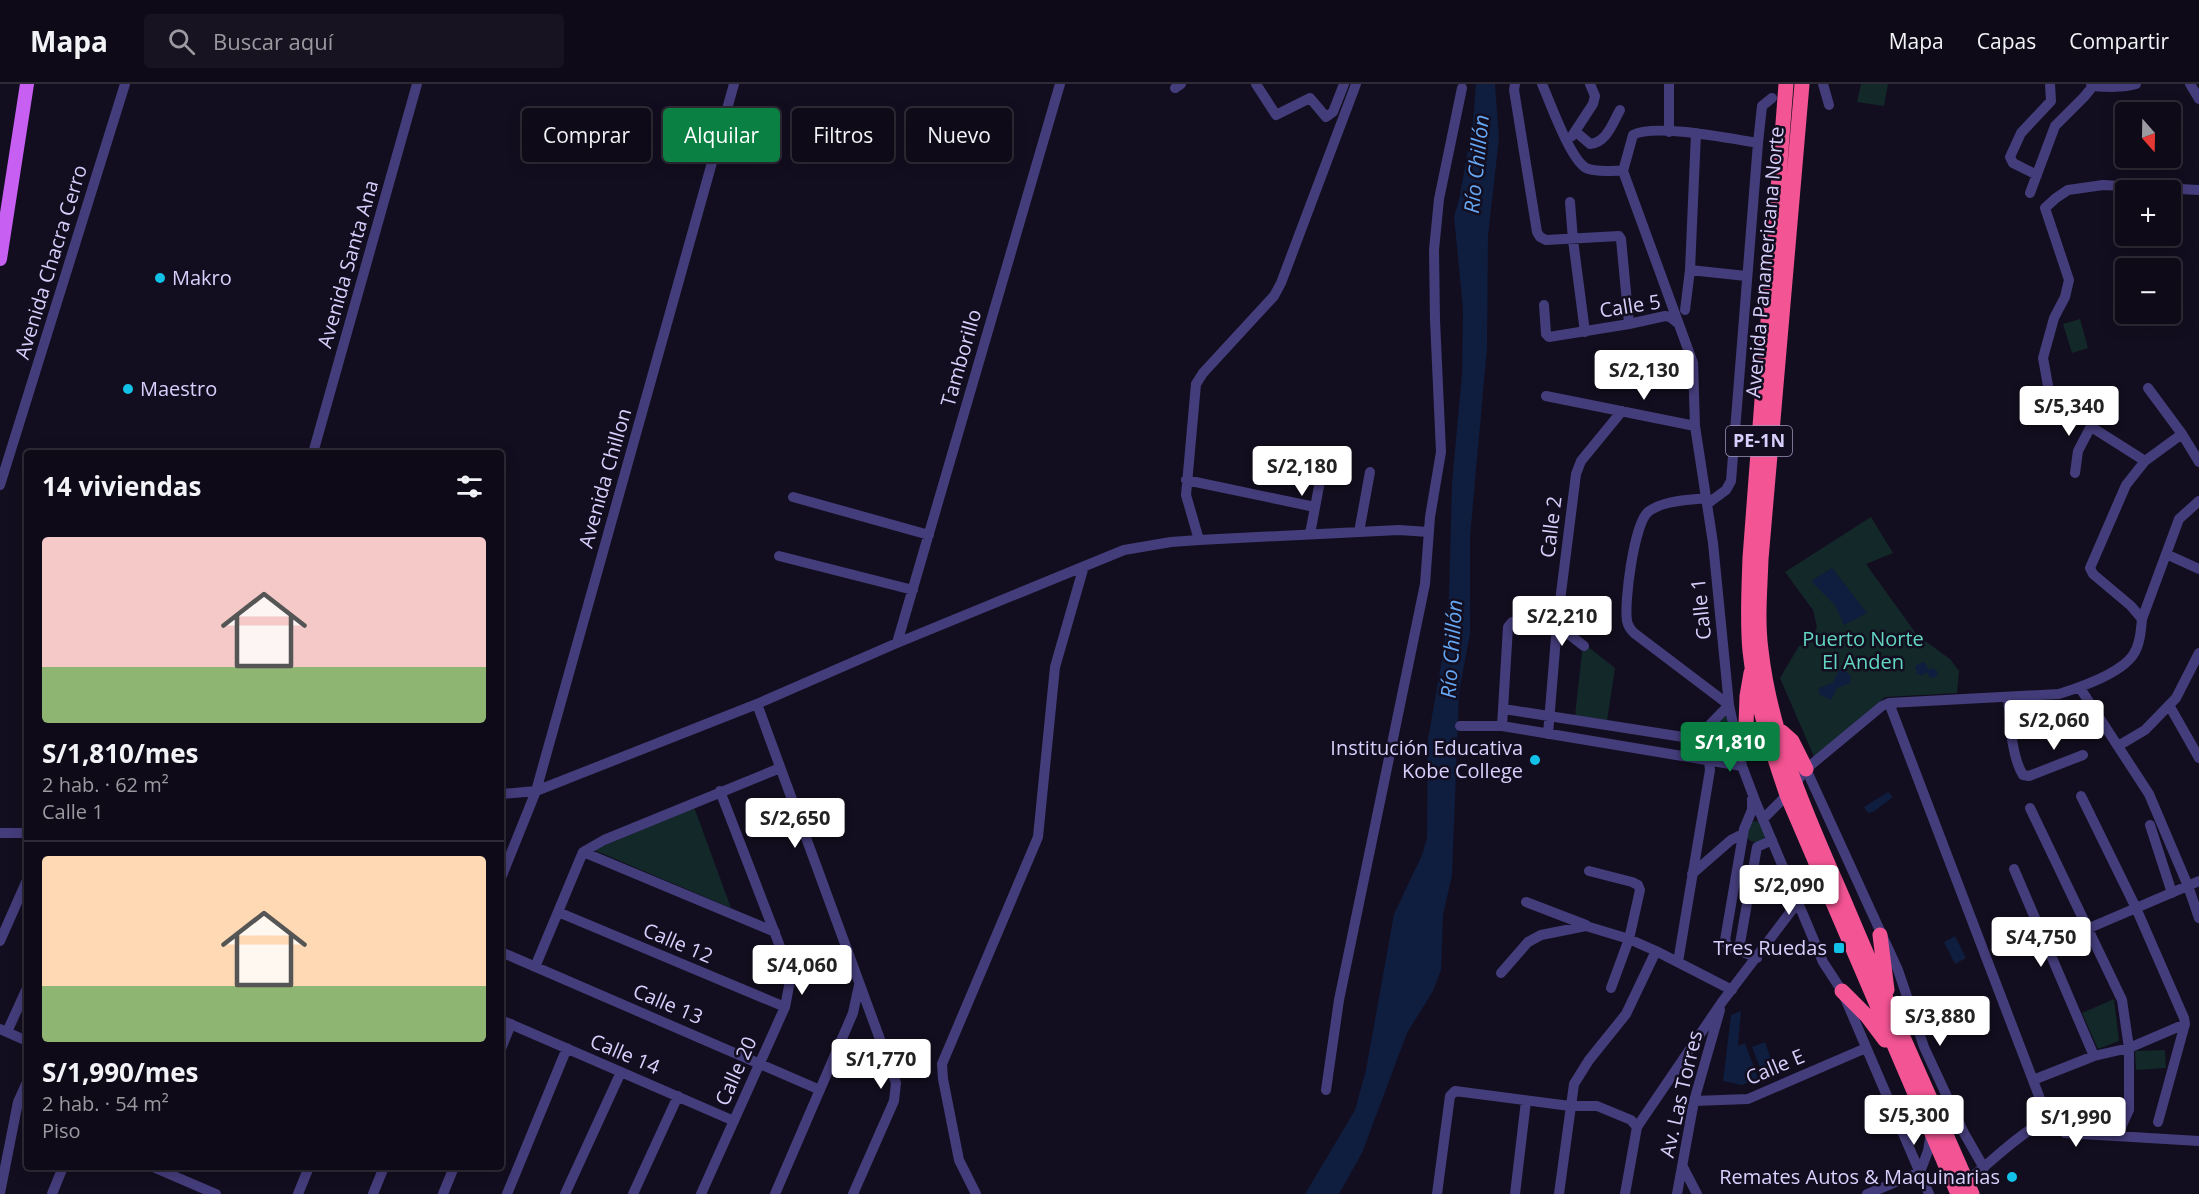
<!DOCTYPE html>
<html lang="es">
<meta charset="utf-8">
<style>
body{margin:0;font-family:"Open Sans",sans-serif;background:#171320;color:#f1f3f6;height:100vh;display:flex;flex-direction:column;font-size:22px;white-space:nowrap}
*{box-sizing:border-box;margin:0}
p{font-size:20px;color:#9b9aa1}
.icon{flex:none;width:33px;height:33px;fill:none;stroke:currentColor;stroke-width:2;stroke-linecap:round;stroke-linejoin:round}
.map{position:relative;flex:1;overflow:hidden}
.sheet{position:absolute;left:24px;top:366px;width:480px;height:720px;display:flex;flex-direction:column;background:#0e0a17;border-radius:6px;box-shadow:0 3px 15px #0003,0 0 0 2px #2e2b36}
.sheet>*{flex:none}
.banner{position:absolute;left:522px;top:24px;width:570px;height:54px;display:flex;gap:12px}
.needle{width:39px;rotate:160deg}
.buttons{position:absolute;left:2115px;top:18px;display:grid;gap:12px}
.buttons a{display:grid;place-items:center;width:66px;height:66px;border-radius:6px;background:#0e0a17;box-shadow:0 3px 15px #0003,0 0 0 2px #2e2b36;font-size:30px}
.price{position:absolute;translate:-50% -51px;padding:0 14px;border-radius:6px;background:#fff;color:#222;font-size:20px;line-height:39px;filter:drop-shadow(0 2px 3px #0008)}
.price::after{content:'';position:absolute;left:50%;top:36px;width:18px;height:14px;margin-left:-9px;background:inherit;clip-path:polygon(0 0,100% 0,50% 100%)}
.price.active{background:#0b8043;color:#fff}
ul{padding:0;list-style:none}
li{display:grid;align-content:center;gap:12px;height:318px;padding:0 18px}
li+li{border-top:2px solid #2e2b36}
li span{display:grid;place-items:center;height:186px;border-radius:6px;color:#555}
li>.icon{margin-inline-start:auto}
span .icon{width:108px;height:108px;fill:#fffc;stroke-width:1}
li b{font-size:26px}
h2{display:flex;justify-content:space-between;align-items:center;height:72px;padding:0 18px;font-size:26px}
.chip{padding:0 21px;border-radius:6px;background:#0e0a17;box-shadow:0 3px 15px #0003,0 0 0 2px #2e2b36;font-size:21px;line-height:54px}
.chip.active{background:#0b8043;color:#fff}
header{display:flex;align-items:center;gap:36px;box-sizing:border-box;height:84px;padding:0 30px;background:#0e0a17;border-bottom:2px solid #2e2b36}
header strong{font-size:28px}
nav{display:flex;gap:33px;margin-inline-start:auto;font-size:21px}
.search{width:420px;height:54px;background:#171320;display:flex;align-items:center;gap:15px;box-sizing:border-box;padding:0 21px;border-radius:6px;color:#9b9aa1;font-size:22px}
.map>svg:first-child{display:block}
</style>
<header>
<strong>Mapa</strong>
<div class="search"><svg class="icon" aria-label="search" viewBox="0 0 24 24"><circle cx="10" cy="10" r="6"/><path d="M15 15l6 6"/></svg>Buscar aquí</div>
<nav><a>Mapa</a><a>Capas</a><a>Compartir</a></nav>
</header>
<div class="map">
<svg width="2199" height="1110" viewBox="0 0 2199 1110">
<rect width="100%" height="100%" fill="#130e1f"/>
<path fill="#122829" d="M 1861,0 L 1888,0 L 1884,22 L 1857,18 Z
M 2080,235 L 2088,264 L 2072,269 L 2063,240 Z
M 1871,433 L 1893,469 L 1866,480 L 1917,551 L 1950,575 L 1959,587 L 1957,609 L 1885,613 L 1815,675 L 1780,594 L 1799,562 L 1811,558 L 1817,543 L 1813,526 L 1785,488 Z
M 1583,559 L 1615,584 L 1607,637 L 1575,632 Z
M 1726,630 L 1733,670 L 1725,675 L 1715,673 L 1703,656 Z
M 694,723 L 731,824 L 594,766 Z
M 1758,737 L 1766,751 C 1761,760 1752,760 1746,753 L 1751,738 Z
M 2114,915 L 2119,957 L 2098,965 L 2082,929 Z
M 2165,966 L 2166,984 L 2136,986 L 2135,967 Z"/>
<path fill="#0f1d3e" d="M 1476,0 L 1495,0 L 1499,54 L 1488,152 L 1487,264 L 1470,453 L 1470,550 L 1459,608 L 1452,791 L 1443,831 L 1441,886 L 1433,907 L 1407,949 L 1362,1069 L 1339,1110 L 1305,1110 L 1355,1026 L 1366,986 L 1394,830 L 1422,771 L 1427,754 L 1428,655 L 1444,564 L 1449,511 L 1452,399 L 1462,290 L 1463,226 L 1454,132 L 1459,116 L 1473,38 Z
M 1832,484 L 1867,529 L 1844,541 L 1835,521 L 1811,497 Z
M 1923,578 L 1926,580 L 1928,586 L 1932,584 L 1936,586 L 1938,589 L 1936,593 L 1930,594 L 1927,588 L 1923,591 L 1917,590 L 1915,582 Z
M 1843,584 L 1851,593 L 1850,599 L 1837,604 L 1831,616 L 1819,610 L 1819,604 L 1833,599 L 1839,586 Z
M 1888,708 L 1893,713 L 1873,728 L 1868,729 L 1864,723 Z
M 1955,852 L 1966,874 L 1955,880 L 1944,858 Z
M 1741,927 L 1738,962 L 1745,959 L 1758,994 L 1742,1001 L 1723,997 L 1731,931 Z
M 1765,958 L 1774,984 L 1762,989 L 1752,963 Z"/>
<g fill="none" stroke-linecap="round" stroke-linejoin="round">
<path stroke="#443d7b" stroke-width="10" d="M 1256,0 L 1276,31 L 1310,14 L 1326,33 L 1333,28 L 1344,0
M 1515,0 L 1514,6 L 1537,148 L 1540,153 L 1546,156 L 1619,152 L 1621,155 L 1629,240
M 1542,0 C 1550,18 1570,75 1586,84 C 1596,89 1612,86 1623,87
M 1823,0 L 1829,21
M 2091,0 L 2093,2 C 2107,3 2122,4 2136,0
M 2190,0 L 2199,15
M 1175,4 L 1181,0
M 1575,47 L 1590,60 C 1607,58 1612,40 1620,26
M 1669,48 L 1669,0
M 1572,52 L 1593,20 L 1595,12 L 1590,0
M 1758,59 C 1732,55 1654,39 1633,51 L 1623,87 L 1693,279 L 1695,342 L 1713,459 L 1729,621 L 1742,682 L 1756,719 L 1823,878 L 1842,907 L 1929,1110
M 2037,91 L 2013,79 L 2010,73 L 2021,49 L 2051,17 L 2050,0
M 2030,109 L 2055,42 L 2084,13 L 2093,2
M 1570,118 L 1573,156 L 1585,248
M 1690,186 L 1746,192
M 1544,221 L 1546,250 L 1549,253 L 1629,240 L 1665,232 L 1670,233 L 1679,240
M 1685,226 L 1690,186 L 1696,49
M 2148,304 L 2182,350 L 2199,378
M 1546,312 L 1695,342
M 2055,332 L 2057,329 L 2049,307 L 2043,274 L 2054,234 L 2065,213 L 2069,196 L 2045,124 L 2056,114 L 2068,106 L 2103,101 L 2199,106
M 313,369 L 417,0
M 2075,389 L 2078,367 L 2090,344 L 2093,344 L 2145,377
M 1186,396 L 1315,423
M 0,401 L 125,0
M 793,413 L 929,451
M 1707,414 C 1689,416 1663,416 1648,428 C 1634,440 1624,518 1627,537 C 1628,542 1630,545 1634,549 L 1729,621
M 1707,420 L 1726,406 L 1731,397 L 1758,59 L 1762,22 L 1772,14
M 1359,448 L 1370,388
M 1310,450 L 1323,381
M 1199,456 L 1186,411 L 1196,300 L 1203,289 L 1274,212 L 1281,199 L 1356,0
M 2166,470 L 2199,485
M 779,472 L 913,506
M 2142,535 L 2131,522 L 2093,490 L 2090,484 L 2126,401 L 2145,377 L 2182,350
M 897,559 L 1060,0
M 2080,604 L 2149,710 L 2188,802 L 2199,834
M 2008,613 C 2010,635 2011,672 2023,691 L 2029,692 L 2083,671
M 1889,619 L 2050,1041
M 757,620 L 896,999 L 894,1017 L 853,1110
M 2169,621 L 2199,674
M 1504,625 L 1696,655
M 2011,641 L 2084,635
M 1460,642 L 1502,642 L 1742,682
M 1502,642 L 1508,543 L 1512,538 L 1557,541 L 1584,562
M 1548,650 L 1557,541 L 1576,390 L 1581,377 L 1622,327
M 2118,662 L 2145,646 L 2176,614 L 2199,569
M 1806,685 L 1898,886 L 1924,963 L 1964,1049 L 1984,1084
M 501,710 L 536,707 L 757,620 L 897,559 L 1124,466 L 1171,458 L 1199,456 L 1399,446 L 1429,448
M 2081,712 L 2136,824 L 2184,934 L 2185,940 L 2158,1038
M 1752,715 L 1752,726 L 1744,745 L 1725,856 L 1728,862 L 1757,874
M 2030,724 L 2122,916 L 2129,964 L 2129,1026 L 2117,1052
M 1763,735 L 1787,711 L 1806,685 L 1882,622 L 1889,619 L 2059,610 C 2081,603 2120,590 2133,571 C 2140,561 2141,546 2142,535 L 2179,435 L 2199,417
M 2150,741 L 2172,809
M 0,749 L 22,749 L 27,747
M 583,768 L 775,848
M 2014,785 L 2094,972
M 1589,787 L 1632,798 L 1638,801 L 1640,806 L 1629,855 L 1611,904
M 1692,790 L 1731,756 L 1743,750
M 501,794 L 536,707 L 734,0
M 1526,818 L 1586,841
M 558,828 L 785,923
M 2087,845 L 2199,797
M 0,857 L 27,796
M 1739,865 L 1757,763 L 1772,756
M 501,868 L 820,1006
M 1678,878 L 1710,686 L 1709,676 L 1696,655 L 1729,621
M 535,883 L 583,768 L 604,756 L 780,684
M 1501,889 L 1528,858 L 1541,851 L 1586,842 L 1629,855 L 1656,867 L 1732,906
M 501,936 L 734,1037
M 0,945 L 27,957
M 7,948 L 27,904
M 501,965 L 511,940
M 2033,996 L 2094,972 L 2129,964 L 2185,940
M 1326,1006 L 1339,916 L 1425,500 L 1430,433 L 1441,368 L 1435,236 L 1434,166 L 1439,115 L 1462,4
M 1694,1017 L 1748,1015 L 1866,964
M 153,1083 L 216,1110
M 1683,1083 L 1697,1110
M 1966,1097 C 1983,1086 2028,1041 2043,1040 C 2051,1039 2059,1045 2065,1049 L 2199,1057
M 0,1109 L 18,1018 L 27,998
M 52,1110 L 63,1083
M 298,1110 L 309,1083
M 373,1110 L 384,1083
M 443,1110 L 454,1083
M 507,1110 L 567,964
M 565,1110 L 621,988
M 633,1110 L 678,1012
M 701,1110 L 785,923 L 790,897 L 786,878 L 720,707
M 775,1110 L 853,929 L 859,901
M 976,1110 L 959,1076 L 943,995 L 942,980 L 1038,753 L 1055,583 L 1084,482
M 1437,1110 L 1450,1012 L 1455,1007 L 1570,1022 L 1597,1022 L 1631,1036 L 1637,1043
M 1515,1110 L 1526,1017
M 1559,1110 L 1574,1000 L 1589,976 L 1626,930 L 1656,867
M 1625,1110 L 1637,1043 L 1722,918 L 1798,818
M 1677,1110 L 1694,1017 L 1720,926
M 1867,1110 L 1920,1088 L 1928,1067 L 1931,1048"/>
<path stroke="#c75ff3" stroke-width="14" d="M 0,175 L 27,0"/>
<path stroke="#f35494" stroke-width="15" d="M 1786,0 L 1750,474 C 1749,505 1747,536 1750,567 C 1755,616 1771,664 1787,711 L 1958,1110
M 1802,0 L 1761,475 C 1760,506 1757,536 1761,566 C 1771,655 1810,738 1845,819 C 1886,917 1930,1013 1972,1110
M 1782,648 L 1792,657 L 1806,685
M 1741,670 L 1746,642 L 1747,612 L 1751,589
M 1880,851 L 1887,906
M 1842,907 L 1867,932 L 1885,956"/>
</g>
<g fill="#11c1e7" stroke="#130e1f" stroke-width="2">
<circle cx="160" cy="194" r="6"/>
<circle cx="128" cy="305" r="6"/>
<circle cx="1535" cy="676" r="6"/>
<rect x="1833" y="858" width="12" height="12" rx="3"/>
<circle cx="2012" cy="1093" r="6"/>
</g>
<g text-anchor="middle" stroke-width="5" stroke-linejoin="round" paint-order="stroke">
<rect fill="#130e1f" stroke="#9d96ba" stroke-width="1.5" x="1726" y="342" width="66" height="30" rx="4.5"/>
<g font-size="18" font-weight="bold" fill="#d8d0fc">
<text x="1759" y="363">PE-1N</text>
</g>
<g font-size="20" fill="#d8d0fc" stroke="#130e1f">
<text transform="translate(51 178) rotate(-73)" y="7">Avenida Chacra Cerro</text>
<text transform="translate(1765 178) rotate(-85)" y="7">Avenida Panamericana Norte</text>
<text transform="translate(348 180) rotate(-74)" y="7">Avenida Santa Ana</text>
<text transform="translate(1630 222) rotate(-9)" y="7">Calle 5</text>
<text transform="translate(961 274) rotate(-74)" y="7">Tamborillo</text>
<text transform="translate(605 394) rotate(-74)" y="7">Avenida Chillon</text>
<text transform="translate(1551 443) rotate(-83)" y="7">Calle 2</text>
<text transform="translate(1701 525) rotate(-96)" y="7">Calle 1</text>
<text transform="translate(678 859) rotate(23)" y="7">Calle 12</text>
<text transform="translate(668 920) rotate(23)" y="7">Calle 13</text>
<text transform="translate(625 970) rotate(23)" y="7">Calle 14</text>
<text transform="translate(1775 983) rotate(-23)" y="7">Calle E</text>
<text transform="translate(736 987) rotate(-66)" y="7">Calle 20</text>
<text transform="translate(1681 1010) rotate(-77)" y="7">Av. Las Torres</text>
</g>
<g font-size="20" fill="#d8d0fc" stroke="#130e1f" text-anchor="end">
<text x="172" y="201" text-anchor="start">Makro</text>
<text x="140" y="312" text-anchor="start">Maestro</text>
<text x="1523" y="671">Institución Educativa<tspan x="1523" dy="23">Kobe College</tspan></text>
<text x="1827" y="871">Tres Ruedas</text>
<text x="2000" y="1100">Remates Autos &amp; Maquinarias</text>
</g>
<g font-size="20" fill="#62d6c2" stroke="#130e1f">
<text x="1863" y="562">Puerto Norte<tspan x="1863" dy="23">El Anden</tspan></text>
</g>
<g font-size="21" font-style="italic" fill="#66a7f4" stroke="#130e1f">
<text transform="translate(1477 80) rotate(-84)" y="7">Río Chillón</text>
<text transform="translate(1452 565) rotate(-86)" y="7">Río Chillón</text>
</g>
</g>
</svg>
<div class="buttons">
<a><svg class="needle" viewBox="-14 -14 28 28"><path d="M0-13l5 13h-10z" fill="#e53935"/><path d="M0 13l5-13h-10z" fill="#9b9aa1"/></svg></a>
<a>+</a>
<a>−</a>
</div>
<b class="price" style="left:1644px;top:317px">S/2,130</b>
<b class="price" style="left:2069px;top:353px">S/5,340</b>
<b class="price" style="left:1302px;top:413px">S/2,180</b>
<b class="price" style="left:1562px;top:563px">S/2,210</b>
<b class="price" style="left:2054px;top:667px">S/2,060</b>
<b class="price active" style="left:1730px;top:689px">S/1,810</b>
<b class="price" style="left:795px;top:765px">S/2,650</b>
<b class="price" style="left:1789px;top:832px">S/2,090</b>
<b class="price" style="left:2041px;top:884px">S/4,750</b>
<b class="price" style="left:802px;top:912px">S/4,060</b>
<b class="price" style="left:1940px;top:963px">S/3,880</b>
<b class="price" style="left:881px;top:1006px">S/1,770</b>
<b class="price" style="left:1914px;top:1062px">S/5,300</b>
<b class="price" style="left:2076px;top:1064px">S/1,990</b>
<div class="banner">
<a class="chip">Comprar</a>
<a class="chip active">Alquilar</a>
<a class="chip">Filtros</a>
<a class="chip">Nuevo</a>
</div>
<section class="sheet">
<h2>14 viviendas<svg class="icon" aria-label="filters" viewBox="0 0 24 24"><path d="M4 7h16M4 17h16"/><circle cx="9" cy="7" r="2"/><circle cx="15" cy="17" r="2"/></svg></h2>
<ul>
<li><span style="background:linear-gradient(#f6c9c9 70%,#8fb573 0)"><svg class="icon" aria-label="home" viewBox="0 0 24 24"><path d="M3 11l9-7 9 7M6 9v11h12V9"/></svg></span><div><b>S/1,810/mes</b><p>2 hab. · 62 m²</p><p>Calle 1</p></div></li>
<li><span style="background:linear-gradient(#ffd9b3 70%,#8fb573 0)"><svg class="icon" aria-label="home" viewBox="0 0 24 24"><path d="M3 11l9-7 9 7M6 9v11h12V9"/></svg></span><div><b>S/1,990/mes</b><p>2 hab. · 54 m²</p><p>Piso</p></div></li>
</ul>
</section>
</div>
